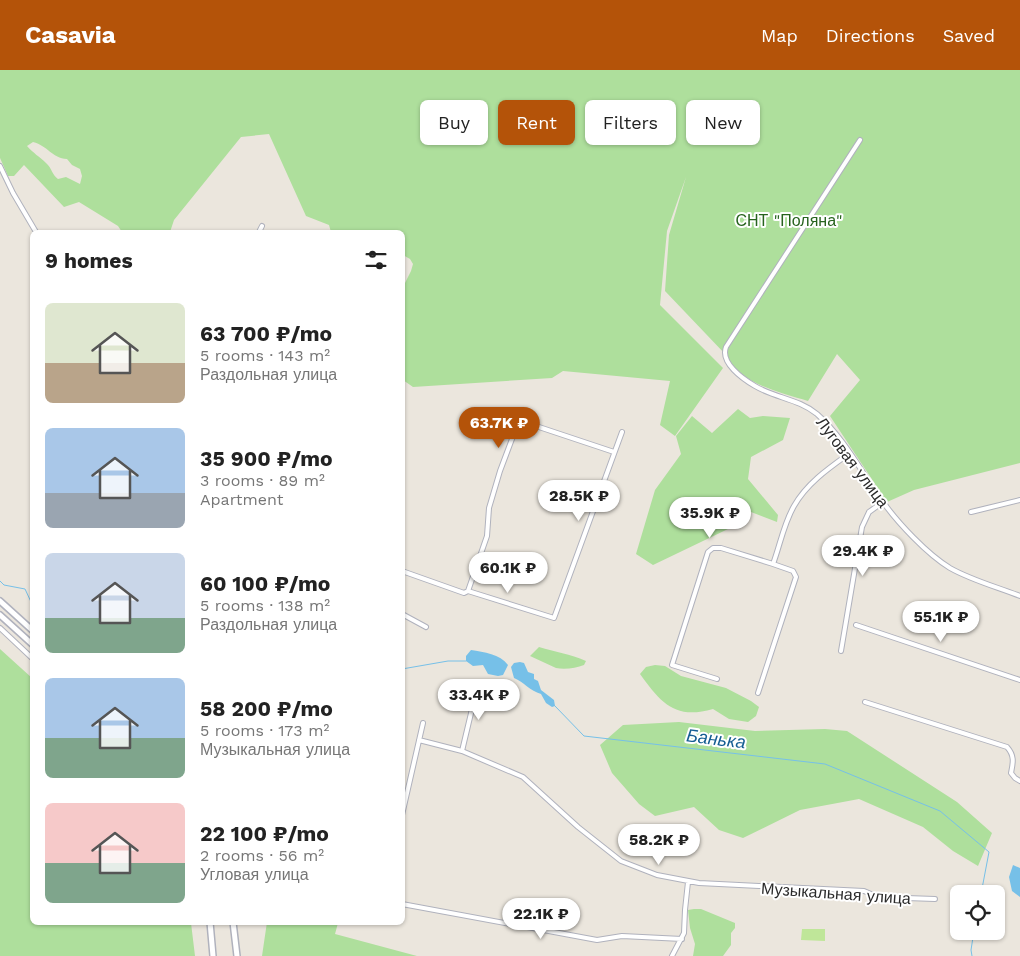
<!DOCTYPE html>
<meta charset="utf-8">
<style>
body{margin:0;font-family:"Work Sans",sans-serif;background:#f2f2f2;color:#222;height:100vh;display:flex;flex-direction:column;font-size:19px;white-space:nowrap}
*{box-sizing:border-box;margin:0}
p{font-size:16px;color:#767676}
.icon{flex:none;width:28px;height:28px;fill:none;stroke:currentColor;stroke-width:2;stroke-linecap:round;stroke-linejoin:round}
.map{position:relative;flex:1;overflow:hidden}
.details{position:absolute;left:30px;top:160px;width:375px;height:695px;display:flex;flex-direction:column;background:#fff;border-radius:8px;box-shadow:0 1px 4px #0004}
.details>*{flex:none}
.banner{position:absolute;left:420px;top:30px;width:475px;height:45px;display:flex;gap:10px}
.controls{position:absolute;left:950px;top:815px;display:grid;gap:10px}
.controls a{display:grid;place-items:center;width:55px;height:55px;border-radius:8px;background:#fff;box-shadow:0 1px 4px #0004;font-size:25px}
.price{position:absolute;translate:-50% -42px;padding:0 11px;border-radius:18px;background:#fff;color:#222;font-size:16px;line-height:32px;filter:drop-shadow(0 1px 2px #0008)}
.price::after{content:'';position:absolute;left:50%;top:30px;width:15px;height:11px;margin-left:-8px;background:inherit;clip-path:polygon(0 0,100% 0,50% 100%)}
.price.current{background:#b45309;color:#fff}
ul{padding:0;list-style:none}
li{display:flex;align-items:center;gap:15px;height:125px;padding:0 15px}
li span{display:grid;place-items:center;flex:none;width:140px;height:100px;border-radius:8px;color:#555}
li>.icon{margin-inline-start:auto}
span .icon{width:60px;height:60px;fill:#fffc;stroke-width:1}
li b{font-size:21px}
h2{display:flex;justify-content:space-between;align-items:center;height:60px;padding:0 15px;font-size:21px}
.tag{padding:0 18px;border-radius:8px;background:#fff;box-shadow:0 1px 4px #0004;font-size:18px;line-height:45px}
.tag.current{background:#b45309;color:#fff}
header{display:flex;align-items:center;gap:30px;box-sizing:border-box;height:70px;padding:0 25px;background:#b45309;color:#fff}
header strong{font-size:24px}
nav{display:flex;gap:28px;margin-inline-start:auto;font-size:18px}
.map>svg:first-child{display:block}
</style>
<header>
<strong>Casavia</strong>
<nav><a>Map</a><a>Directions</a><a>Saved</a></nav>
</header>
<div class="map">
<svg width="1020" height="886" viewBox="0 0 1020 886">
<rect width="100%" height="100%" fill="#ebe6dd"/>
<path fill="#aedf9c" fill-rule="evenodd" d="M 0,0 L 1020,0 L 1020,393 L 914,420 L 887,432 L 830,346 L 860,310 L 837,284 L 808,331 C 779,322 740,314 726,285 L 665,221 L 669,165 L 686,107 L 667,161 L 660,235 L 723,298 L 675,366 L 660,355 L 670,311 L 563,301 L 552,308 L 413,317 L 403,310 L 405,276 L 402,275 L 403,217 L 411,201 L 413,194 L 410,189 L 403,185 L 402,162 L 331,162 L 329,155 L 306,146 L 269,64 L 241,67 L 174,150 L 170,162 L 122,162 L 118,156 L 79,132 L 64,137 L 24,95 L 14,106 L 8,106 L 0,88 ZM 33,72 C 48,76 52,88 67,89 L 72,95 L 80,99 L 82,106 L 80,114 L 66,107 L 58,109 C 52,105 52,98 46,93 C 40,87 33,83 27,76 Z
M 738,339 L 750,348 L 763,346 L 790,348 L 783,370 L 751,387 L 748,409 L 778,445 L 777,452 L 751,442 L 728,459 L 653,495 L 636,484 L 655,420 L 681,384 L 676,366 L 692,346 L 712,363 Z
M 539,577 C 555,582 570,584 586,591 L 584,595 C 576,598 565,600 556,598 L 530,586 Z
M 0,579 L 32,608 L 32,852 L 191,853 L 195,886 L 0,886 Z
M 655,595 L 665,596 L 681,606 L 726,618 L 751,631 L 759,637 L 756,646 L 748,652 L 729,649 L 713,639 C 675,650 661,633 640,604 L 646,597 Z
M 679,652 L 755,661 L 825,659 L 847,661 L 957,732 L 992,763 L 978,796 L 953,781 L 923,757 L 859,729 L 800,740 L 743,768 L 719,760 L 694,737 L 655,746 L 639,734 L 612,703 L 600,675 L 623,655 Z
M 694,839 L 701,839 L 735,853 L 735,858 L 731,863 L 731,875 L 723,886 L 693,886 L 695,874 L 690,858 L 688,840 Z
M 267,852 L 338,853 L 335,864 L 417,886 L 262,886 Z"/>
<path fill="#bfe699" d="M 802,859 L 825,859 L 825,871 L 801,870 Z"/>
<path fill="#76c0e8" d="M 471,580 C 484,582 500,584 508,595 L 503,605 L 498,606 L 488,604 L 483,595 L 473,596 L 466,591 L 466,586 Z
M 520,592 L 524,593 L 528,602 L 534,604 L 534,609 L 538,611 L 541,620 L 554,630 L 555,636 L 552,637 L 546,633 L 541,624 C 530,621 524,612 514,608 L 511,597 L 514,593 Z
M 1013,795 L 1020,798 L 1020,827 L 1012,821 L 1009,807 Z"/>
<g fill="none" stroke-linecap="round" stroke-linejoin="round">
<path stroke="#76c0e8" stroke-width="1" d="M 0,511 L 4,515 L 25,519 L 32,534
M 402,599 L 448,591 L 466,591
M 554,635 L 584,666 L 825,694 L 940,741 L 989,782 L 981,824
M 972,886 L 971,880 L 974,861"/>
<g stroke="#b0b2bd" stroke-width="6">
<path id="minor" d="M 860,70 L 726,277 C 720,293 743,309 755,316 C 775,328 799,329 817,344 C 844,368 862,403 883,432 C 898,453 927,484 950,498 C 971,510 997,517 1020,526
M 0,96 L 13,123 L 36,162
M 259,162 L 262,156
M 971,442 L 1020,430
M 402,501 L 464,523 L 468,521 L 554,548 L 622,362
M 468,521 L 487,466 L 489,438 L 500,401 L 518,353 L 524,352 L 614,382
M 402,544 L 426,557
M 856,555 L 1020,610
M 0,558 L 32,588
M 841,581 L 862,457 L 869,442 L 883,432
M 717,609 L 672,595 L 708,482 L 713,478 L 721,478 L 773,494 C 780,475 784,453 794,436 C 807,413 829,398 850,383
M 758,623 L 796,507 L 793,501 L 773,494
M 865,632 L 1007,677 C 1015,686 1013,693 1011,703 L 1015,708 L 1020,711
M 419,670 L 462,681 L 523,707 L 578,757 L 621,791 L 657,805 L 699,813 L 864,821 L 878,827 L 935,829
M 462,681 L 477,618
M 402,745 L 423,653
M 402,834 L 597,870 L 622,866 L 682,869
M 672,886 L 684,863 L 685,840 L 688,812"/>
</g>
<g stroke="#b0b2bd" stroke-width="8">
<path id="tertiary" d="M 0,531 L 32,560
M 0,545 L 32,574
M 210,852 L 213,886
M 233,852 L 237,886"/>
</g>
<use href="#minor" stroke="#fff" stroke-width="4"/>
<use href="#tertiary" stroke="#fff" stroke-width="5"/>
</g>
<g text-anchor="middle" stroke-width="4" stroke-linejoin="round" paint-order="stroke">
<g font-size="16" fill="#27631e" stroke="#fff">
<text x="789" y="156">СНТ "Поляна"</text>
</g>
<g font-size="16" fill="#2a2a2a" stroke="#fff">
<text transform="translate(853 392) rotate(53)" y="6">Луговая улица</text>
<text transform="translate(836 823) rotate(4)" y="6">Музыкальная улица</text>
</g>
<g font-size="18" font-style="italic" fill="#155e93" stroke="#fff">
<text transform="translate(716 669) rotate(7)" y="6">Банька</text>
</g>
</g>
</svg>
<div class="controls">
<a><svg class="icon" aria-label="locate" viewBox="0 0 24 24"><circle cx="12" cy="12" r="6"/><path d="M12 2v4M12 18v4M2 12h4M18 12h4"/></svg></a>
</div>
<b class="price current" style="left:499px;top:379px">63.7K ₽</b>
<b class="price" style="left:579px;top:452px">28.5K ₽</b>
<b class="price" style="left:710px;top:469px">35.9K ₽</b>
<b class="price" style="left:863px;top:507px">29.4K ₽</b>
<b class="price" style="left:508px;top:524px">60.1K ₽</b>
<b class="price" style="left:941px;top:573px">55.1K ₽</b>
<b class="price" style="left:479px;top:651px">33.4K ₽</b>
<b class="price" style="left:659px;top:796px">58.2K ₽</b>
<b class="price" style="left:541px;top:870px">22.1K ₽</b>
<div class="banner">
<a class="tag">Buy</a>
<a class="tag current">Rent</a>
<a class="tag">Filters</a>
<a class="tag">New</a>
</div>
<section class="details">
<h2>9 homes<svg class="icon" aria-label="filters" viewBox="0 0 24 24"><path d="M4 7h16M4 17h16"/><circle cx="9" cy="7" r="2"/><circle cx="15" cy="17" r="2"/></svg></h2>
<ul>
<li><span style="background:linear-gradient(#dfe7d0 60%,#b9a48a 0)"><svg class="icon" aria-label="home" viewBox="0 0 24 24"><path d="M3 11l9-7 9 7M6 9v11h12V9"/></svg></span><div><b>63 700 ₽/mo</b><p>5 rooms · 143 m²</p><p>Раздольная улица</p></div></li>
<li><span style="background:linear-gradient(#a9c7e8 65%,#9aa5b1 0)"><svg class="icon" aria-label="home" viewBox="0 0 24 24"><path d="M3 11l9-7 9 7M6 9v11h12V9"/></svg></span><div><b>35 900 ₽/mo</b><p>3 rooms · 89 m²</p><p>Apartment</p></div></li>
<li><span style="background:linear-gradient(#c9d6e8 65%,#7fa58c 0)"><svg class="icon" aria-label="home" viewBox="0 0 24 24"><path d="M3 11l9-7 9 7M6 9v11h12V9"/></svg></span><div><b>60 100 ₽/mo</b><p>5 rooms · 138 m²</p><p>Раздольная улица</p></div></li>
<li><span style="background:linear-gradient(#a9c7e8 60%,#7fa58c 0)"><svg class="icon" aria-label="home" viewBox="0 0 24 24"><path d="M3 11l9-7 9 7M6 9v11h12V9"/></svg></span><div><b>58 200 ₽/mo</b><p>5 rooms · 173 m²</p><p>Музыкальная улица</p></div></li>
<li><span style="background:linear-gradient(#f6c9c9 60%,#7fa58c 0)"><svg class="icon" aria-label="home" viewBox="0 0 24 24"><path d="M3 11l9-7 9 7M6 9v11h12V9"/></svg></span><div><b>22 100 ₽/mo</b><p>2 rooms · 56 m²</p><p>Угловая улица</p></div></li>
</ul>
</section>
</div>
